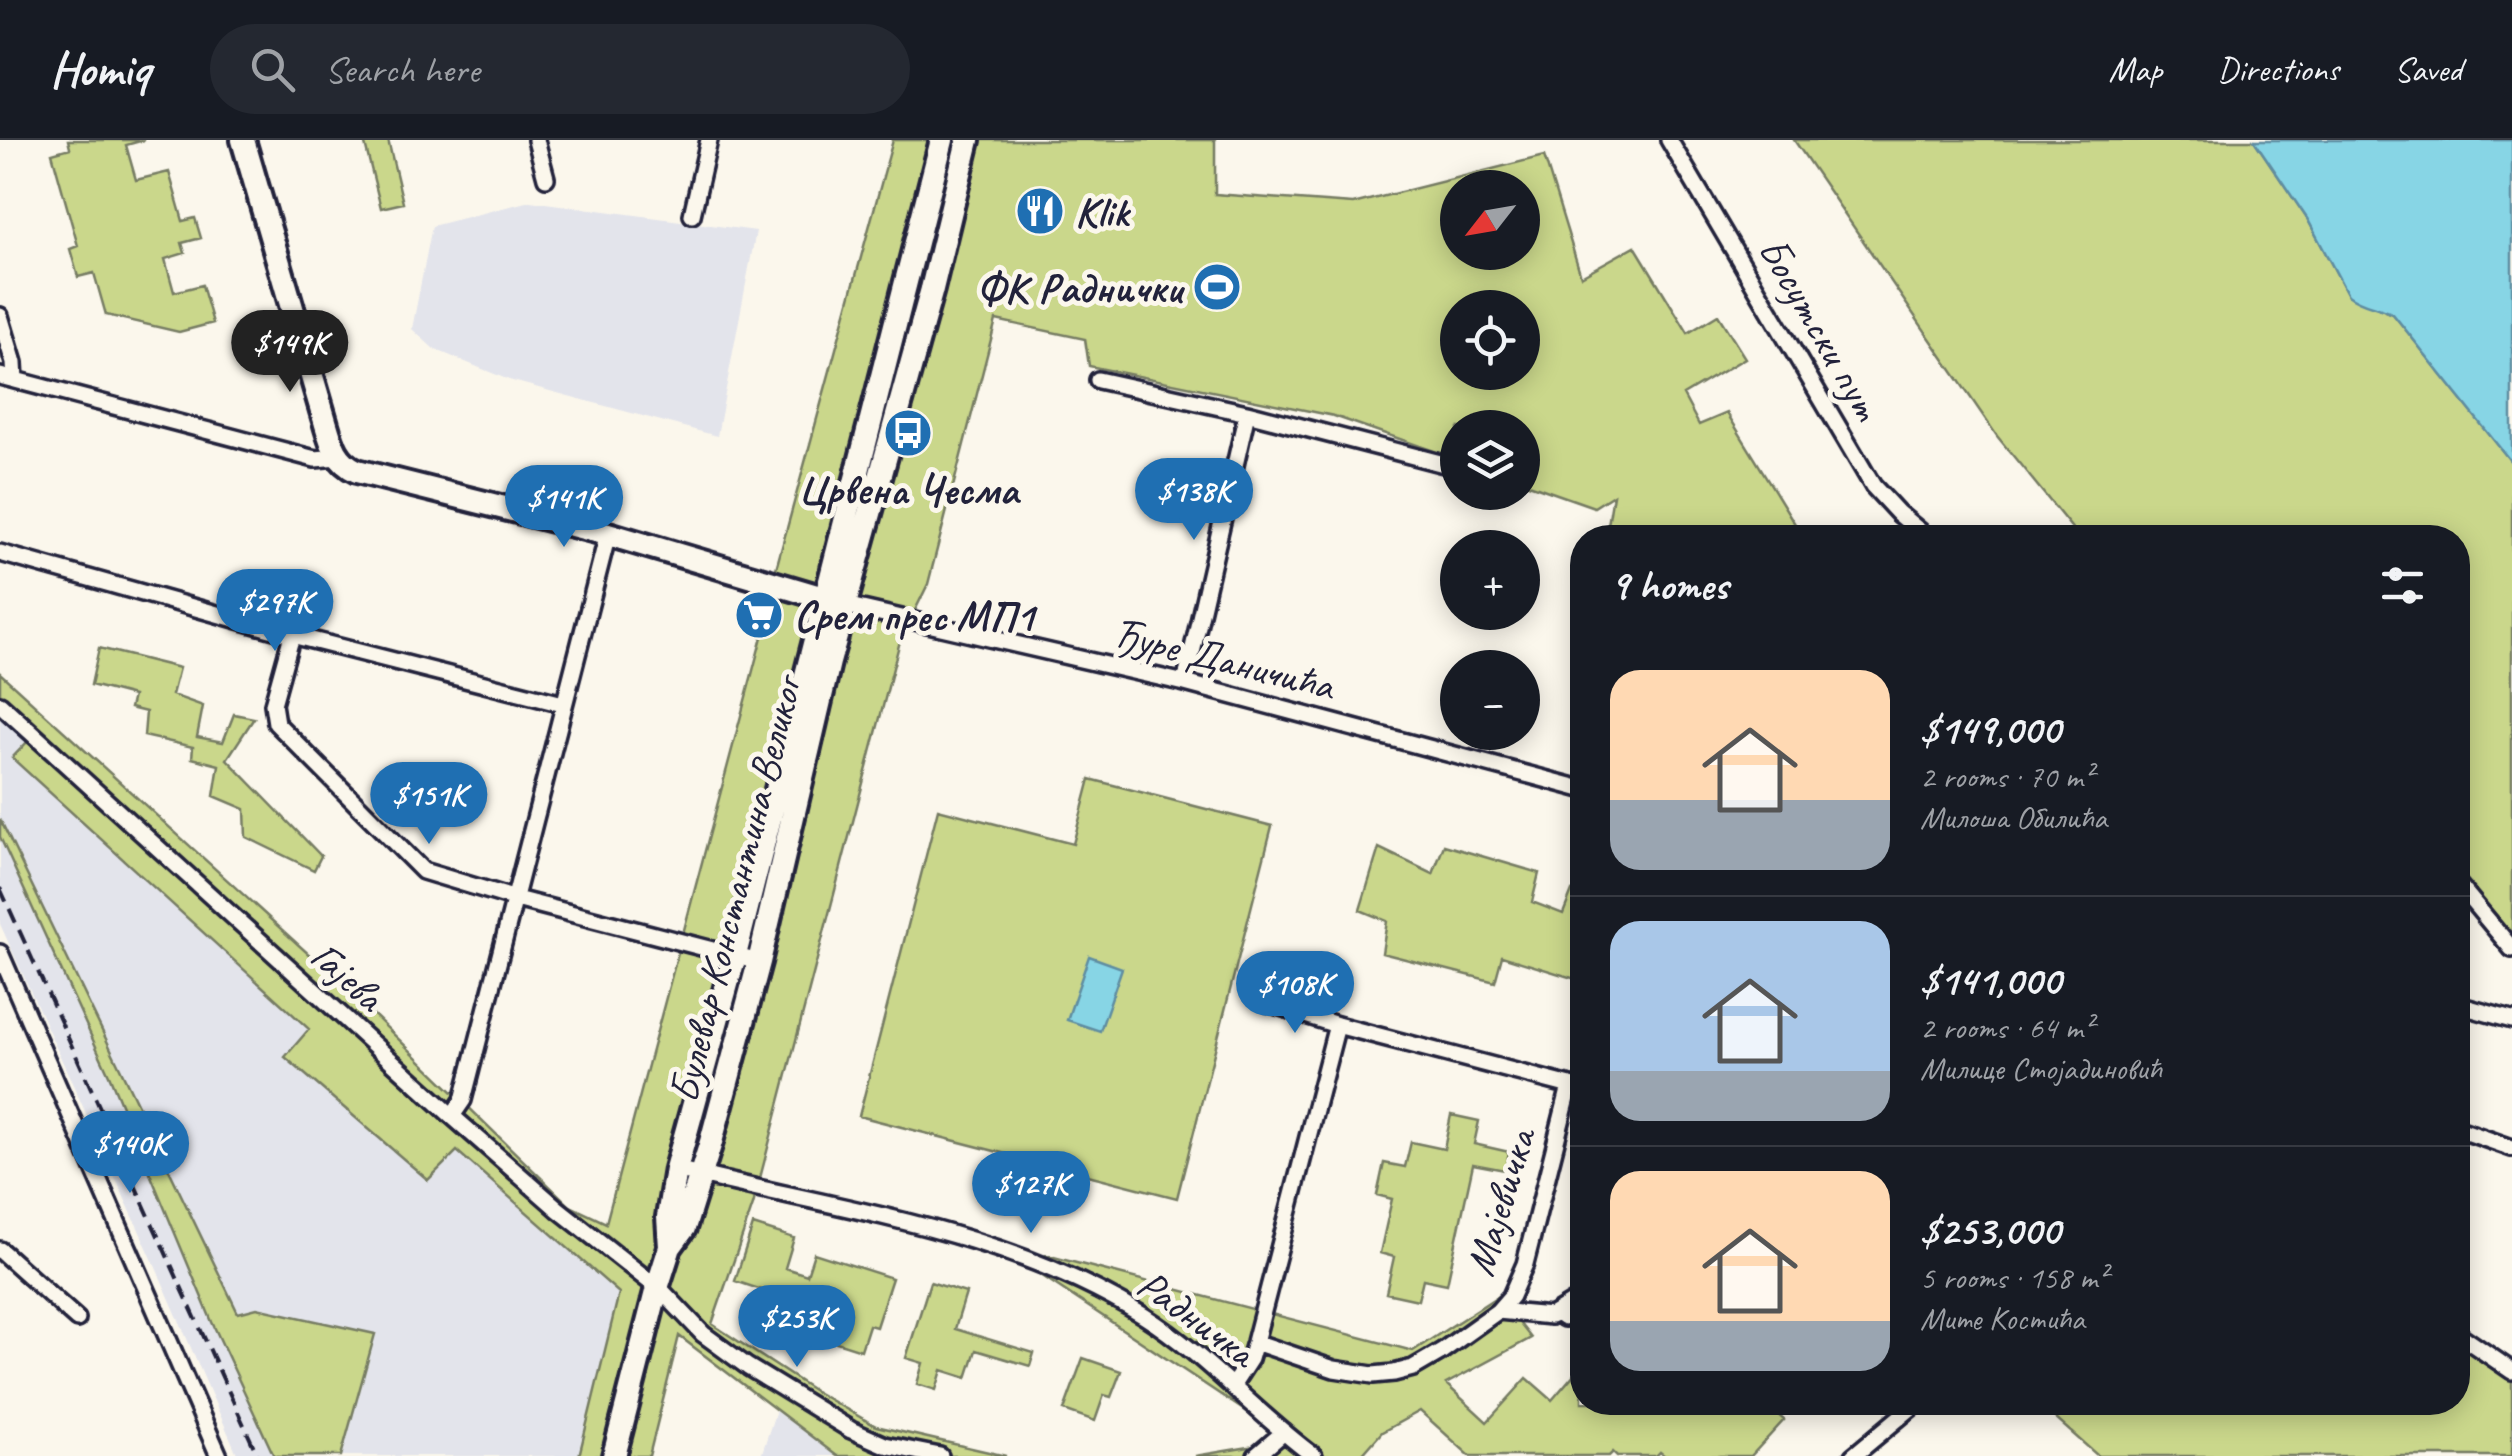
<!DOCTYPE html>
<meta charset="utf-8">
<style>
body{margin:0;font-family:Caveat,sans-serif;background:#242831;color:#f1f3f6;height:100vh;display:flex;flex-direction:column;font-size:38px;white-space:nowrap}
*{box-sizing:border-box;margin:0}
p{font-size:32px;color:#9ea1a6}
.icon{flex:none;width:55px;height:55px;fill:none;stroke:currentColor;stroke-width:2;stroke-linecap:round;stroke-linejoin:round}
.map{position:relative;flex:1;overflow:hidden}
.panel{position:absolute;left:1570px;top:385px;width:900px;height:890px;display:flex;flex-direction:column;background:#171b24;border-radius:40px;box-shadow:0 5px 25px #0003}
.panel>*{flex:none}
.needle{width:65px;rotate:239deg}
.fabs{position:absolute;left:1440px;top:30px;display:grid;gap:20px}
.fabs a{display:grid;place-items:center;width:100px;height:100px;border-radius:50%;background:#171b24;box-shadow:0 5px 25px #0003;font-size:50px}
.price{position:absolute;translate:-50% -85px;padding:0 22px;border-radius:35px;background:#1f6fb2;color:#fff;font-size:32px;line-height:65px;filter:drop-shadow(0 2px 5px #0008)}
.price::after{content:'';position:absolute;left:50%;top:60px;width:30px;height:22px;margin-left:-15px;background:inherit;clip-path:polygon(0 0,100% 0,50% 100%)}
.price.selected{background:#222;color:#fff}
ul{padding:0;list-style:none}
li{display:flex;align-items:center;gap:30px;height:250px;padding:0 40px}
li+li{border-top:2px solid #363941}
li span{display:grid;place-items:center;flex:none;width:280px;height:200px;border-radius:30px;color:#555}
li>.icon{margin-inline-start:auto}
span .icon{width:120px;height:120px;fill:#fffc;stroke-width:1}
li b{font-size:42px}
h2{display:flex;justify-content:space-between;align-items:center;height:120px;padding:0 40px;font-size:42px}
header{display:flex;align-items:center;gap:60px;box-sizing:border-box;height:140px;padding:0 50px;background:#171b24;border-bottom:2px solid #363941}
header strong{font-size:48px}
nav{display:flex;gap:55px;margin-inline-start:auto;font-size:35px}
.search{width:700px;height:90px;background:#242831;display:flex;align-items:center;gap:25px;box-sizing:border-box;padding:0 35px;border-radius:55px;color:#9ea1a6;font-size:38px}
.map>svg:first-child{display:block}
</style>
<header>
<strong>Homiq</strong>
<div class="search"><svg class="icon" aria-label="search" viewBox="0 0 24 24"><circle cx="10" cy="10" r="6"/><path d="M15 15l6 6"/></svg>Search here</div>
<nav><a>Map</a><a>Directions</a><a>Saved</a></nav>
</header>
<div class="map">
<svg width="2512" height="1316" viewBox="0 0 2512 1316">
<rect width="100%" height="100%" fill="#fbf7ec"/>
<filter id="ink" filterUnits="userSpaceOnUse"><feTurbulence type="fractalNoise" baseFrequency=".01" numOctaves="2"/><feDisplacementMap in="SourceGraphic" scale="20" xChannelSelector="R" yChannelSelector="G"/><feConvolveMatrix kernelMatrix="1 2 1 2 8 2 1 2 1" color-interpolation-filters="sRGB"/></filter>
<g filter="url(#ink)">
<path fill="#e3e4eb" d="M 530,61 L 756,91 L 717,296 L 509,240 L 434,209 L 412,189 L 432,86 Z
M 0,572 L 29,601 L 13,618 L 310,890 L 285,917 L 427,1039 L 456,1011 L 619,1154 L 579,1316 L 341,1316 L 341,1308 L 238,1174 L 0,679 Z
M 0,697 L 109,935 L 212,1182 L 274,1316 L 238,1316 L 154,1123 L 0,784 Z
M 776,1270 L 837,1316 L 761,1316 Z"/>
<path fill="#cad78b" stroke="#767c63" stroke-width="2.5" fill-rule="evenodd" d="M 68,0 L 144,0 L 126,5 L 136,40 L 169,32 L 183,81 L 195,78 L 201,98 L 182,103 L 185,113 L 165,119 L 174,152 L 202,145 L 213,183 L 179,192 L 106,175 L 94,133 L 78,137 L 70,109 L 78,106 L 52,13 L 70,8 Z
M 364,0 L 388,0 L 403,63 L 381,68 Z
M 893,0 L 1215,0 L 1215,54 L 1353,64 L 1544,16 L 1581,136 L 1635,106 L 1688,193 L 1718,175 L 1745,218 L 1683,255 L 1699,285 L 1727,273 L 1803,397 L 1606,397 L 1613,355 L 1594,367 L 1523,342 L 1522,288 L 1458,288 L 1457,319 L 1334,276 L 1089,226 L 1085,199 L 996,180 L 928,444 L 900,501 L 753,1065 L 712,1184 L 816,1252 L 876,1286 L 1006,1316 L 837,1316 L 679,1196 L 649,1316 L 579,1316 L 619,1153 L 457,1011 L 428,1040 L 285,917 L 309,889 L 12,618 L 28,601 L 0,572 L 0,533 L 347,849 L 570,1066 L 606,1083 L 763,493 L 771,447 ZM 1458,48 L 1522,48 L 1522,112 L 1458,112 ZM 1458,168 L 1522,168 L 1522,232 L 1458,232 Z
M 1794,0 L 2254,0 L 2308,80 L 2348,155 L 2393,174 L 2512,323 L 2512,804 L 2458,741 L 2458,398 L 2079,397 L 1997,296 Z
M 99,508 L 179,528 L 172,555 L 203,566 L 197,597 L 223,602 L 234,574 L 254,578 L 227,619 L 321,716 L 314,730 L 246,697 L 245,669 L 214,656 L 219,625 L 192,618 L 193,607 L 144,596 L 146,572 L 130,568 L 133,556 L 91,545 Z
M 1090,639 L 1272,686 L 1177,1058 L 859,976 L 938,669 L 1073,704 Z
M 0,679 L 238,1173 L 257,1168 L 375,1194 L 341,1316 L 274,1316 L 212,1182 L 109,935 L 0,697 Z
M 1444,705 L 1539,733 L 1532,762 L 1563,774 L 1572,751 L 1582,757 L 1582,841 L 1502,816 L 1495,842 L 1382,813 L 1387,781 L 1360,770 L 1379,708 L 1433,734 Z
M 1451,975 L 1479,981 L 1474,1004 L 1509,1012 L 1505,1030 L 1473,1024 L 1447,1144 L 1423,1139 L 1418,1160 L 1386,1153 L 1394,1117 L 1380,1113 L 1392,1059 L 1377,1055 L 1384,1023 L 1405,1027 L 1411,1002 L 1444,1009 Z
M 753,1085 L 794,1098 L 785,1128 L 807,1135 L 814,1113 L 892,1138 L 876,1187 L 869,1185 L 861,1210 L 830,1200 L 837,1175 L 735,1141 Z
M 1046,1115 L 1413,1211 L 1498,1156 L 1531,1198 L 1446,1244 L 1487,1282 L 1527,1238 L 1552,1260 L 1582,1225 L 1582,1262 L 1765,1263 L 1784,1280 L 1751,1316 L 1665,1316 L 1660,1312 L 1656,1316 L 1617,1316 L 1613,1312 L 1609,1316 L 1470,1316 L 1420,1271 L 1382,1292 L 1361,1316 L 1195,1316 L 1255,1306 L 1272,1289 L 1032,1129 Z
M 930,1142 L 966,1153 L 955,1189 L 1034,1213 L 1030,1226 L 976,1210 L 967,1238 L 942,1230 L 936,1250 L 917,1244 L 923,1223 L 906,1218 Z
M 2458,1202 L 2512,1239 L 2512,1316 L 2098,1316 L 2038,1263 L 2458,1262 Z
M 1083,1218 L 1121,1231 L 1111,1257 L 1104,1255 L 1095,1281 L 1064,1270 Z"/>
<path fill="#87d5e5" stroke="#5f8da1" stroke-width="2.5" d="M 2254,0 L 2512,0 L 2512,323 L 2393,174 C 2378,166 2362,166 2348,155 L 2308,80 Z
M 1089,816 L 1122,828 L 1100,891 L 1067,880 Z"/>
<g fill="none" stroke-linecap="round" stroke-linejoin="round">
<g stroke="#22223b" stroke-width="22">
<path id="street" d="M 536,0 L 546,38
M 1669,0 L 1873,346 L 1898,373 L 1928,398
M 692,75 L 709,0
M 0,176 L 14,223 L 15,240
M 0,236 L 315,319 L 338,317
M 1098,240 L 1247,273 L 1448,325
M 0,413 L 292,495 L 563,564
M 845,465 L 1185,543 L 1582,649
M 292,495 L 273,564 L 276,583 L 423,731 L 516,759 L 759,822
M 1185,543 L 1247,273
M 0,564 L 452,976 L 558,1069 L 663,1152 L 703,1194 L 748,1227 L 851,1290 L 885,1305 L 940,1316
M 2458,744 L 2512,809
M 0,813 L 219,1316
M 1268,863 L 1337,885 L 1582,949
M 2458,865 L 2512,880
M 452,976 L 463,960 L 608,394
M 2458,989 L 2512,1008
M 676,1029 C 834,1069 1003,1088 1144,1176 C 1206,1215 1255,1273 1314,1316
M 0,1110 L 77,1179
M 1498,1171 L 1551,1176 L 1582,1157
M 1557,1173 L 1564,1178 L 1582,1172
M 2458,1194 L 2512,1231
M 1255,1202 L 1334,1229 L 1373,1235 L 1394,1233 L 1413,1228 L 1442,1211 L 1498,1171 L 1511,1156 L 1525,1124 L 1570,946
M 1233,1245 L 1250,1219 L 1255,1202 L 1337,885
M 1256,1316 L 1284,1292
M 1853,1316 L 1918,1262"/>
</g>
<g stroke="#22223b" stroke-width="30">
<path id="secondary" d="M 243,0 L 325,281 C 331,302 335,321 357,331 L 608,394 L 837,462
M 670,1107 L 668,1077 L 676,1029 L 735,815 L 942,0
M 614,1316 L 657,1148 L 670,1107 L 684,1088 L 711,1002 L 759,822 L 829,522 L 932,149 L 968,0"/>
</g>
<use href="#street" stroke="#fbf7ec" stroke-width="15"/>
<use href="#secondary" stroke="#fbf7ec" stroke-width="22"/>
<path stroke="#22223b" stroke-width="4" stroke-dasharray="15 8" stroke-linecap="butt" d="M 0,748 L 258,1316"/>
</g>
</g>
<defs>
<g id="restaurant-disc" transform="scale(2.5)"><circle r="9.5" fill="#1f6fb2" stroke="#fbf7ec"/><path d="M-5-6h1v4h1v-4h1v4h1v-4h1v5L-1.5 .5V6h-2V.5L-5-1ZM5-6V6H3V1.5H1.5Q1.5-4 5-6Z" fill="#fff"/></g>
<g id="stadium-disc" transform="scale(2.5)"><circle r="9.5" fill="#1f6fb2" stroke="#fbf7ec"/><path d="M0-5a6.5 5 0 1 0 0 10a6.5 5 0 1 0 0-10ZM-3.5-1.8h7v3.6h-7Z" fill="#fff"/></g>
<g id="bus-disc" transform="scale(2.5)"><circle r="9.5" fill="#1f6fb2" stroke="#fbf7ec"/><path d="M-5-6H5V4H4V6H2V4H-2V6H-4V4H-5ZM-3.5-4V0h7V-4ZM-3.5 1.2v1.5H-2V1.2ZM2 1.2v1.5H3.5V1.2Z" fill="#fff"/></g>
<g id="supermarket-disc" transform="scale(2.5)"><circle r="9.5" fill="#1f6fb2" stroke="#fbf7ec"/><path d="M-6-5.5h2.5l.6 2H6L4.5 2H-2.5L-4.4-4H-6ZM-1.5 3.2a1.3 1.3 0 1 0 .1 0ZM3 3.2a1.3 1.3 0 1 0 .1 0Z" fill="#fff"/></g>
</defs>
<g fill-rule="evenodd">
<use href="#restaurant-disc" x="1040" y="71"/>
<use href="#stadium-disc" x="1217" y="147"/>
<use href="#bus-disc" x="908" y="293"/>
<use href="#supermarket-disc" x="759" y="475"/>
</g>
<g text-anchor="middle" stroke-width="10" stroke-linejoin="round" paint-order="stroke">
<g font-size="42" font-weight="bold" fill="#22223b" stroke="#fbf7ec" text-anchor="start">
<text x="1075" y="86">Klik</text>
<text x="1182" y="162" text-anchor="end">ФК Раднички</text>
<text x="908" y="364" text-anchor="middle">Црвена Чесма</text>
<text x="794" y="490">Срем прес МП1</text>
</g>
<g font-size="42" fill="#22223b" stroke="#fbf7ec">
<text transform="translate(1821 188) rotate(60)" y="15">Босутски пут</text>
<text transform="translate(1223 518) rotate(14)" y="15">Ђуре Даничића</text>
<text transform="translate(734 750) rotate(-76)" y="15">Булевар Константина Великог</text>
<text transform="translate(348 835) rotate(42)" y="15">Гајева</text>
<text transform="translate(1499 1062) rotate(-73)" y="15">Мајевичка</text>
<text transform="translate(1197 1177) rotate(36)" y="15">Радничка</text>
</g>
</g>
</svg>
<div class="fabs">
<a><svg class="needle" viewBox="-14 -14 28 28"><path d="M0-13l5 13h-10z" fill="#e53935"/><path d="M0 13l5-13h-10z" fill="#9ea1a6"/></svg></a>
<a><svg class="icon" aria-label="locate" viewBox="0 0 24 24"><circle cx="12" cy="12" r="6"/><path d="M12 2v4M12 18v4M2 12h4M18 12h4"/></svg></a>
<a><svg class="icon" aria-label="layers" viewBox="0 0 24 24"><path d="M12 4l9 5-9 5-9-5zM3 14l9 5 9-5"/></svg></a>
<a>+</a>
<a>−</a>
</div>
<b class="price selected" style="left:290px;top:255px">$149K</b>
<b class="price" style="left:1194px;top:403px">$138K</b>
<b class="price" style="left:564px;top:410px">$141K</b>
<b class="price" style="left:275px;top:514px">$297K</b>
<b class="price" style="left:429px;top:707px">$151K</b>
<b class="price" style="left:1295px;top:896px">$108K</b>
<b class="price" style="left:130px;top:1056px">$140K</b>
<b class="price" style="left:1031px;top:1096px">$127K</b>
<b class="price" style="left:797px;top:1230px">$253K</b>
<section class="panel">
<h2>9 homes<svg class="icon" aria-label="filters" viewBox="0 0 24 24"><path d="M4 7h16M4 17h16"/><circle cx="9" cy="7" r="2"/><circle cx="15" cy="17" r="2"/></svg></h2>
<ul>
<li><span style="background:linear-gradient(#ffd9b3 65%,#9aa5b1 0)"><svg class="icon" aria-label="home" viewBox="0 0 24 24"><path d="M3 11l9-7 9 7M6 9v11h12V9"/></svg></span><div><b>$149,000</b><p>2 rooms · 70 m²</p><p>Милоша Обилића</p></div></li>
<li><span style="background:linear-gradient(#a9c7e8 75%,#9aa5b1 0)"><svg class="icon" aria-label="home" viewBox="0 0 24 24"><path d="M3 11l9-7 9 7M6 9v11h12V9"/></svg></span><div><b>$141,000</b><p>2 rooms · 64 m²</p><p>Милице Стојадиновић</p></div></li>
<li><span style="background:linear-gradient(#ffd9b3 75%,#9aa5b1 0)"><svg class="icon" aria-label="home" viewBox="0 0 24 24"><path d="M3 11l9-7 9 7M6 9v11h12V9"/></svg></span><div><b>$253,000</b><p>5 rooms · 158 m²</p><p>Мите Костића</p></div></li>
</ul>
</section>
</div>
